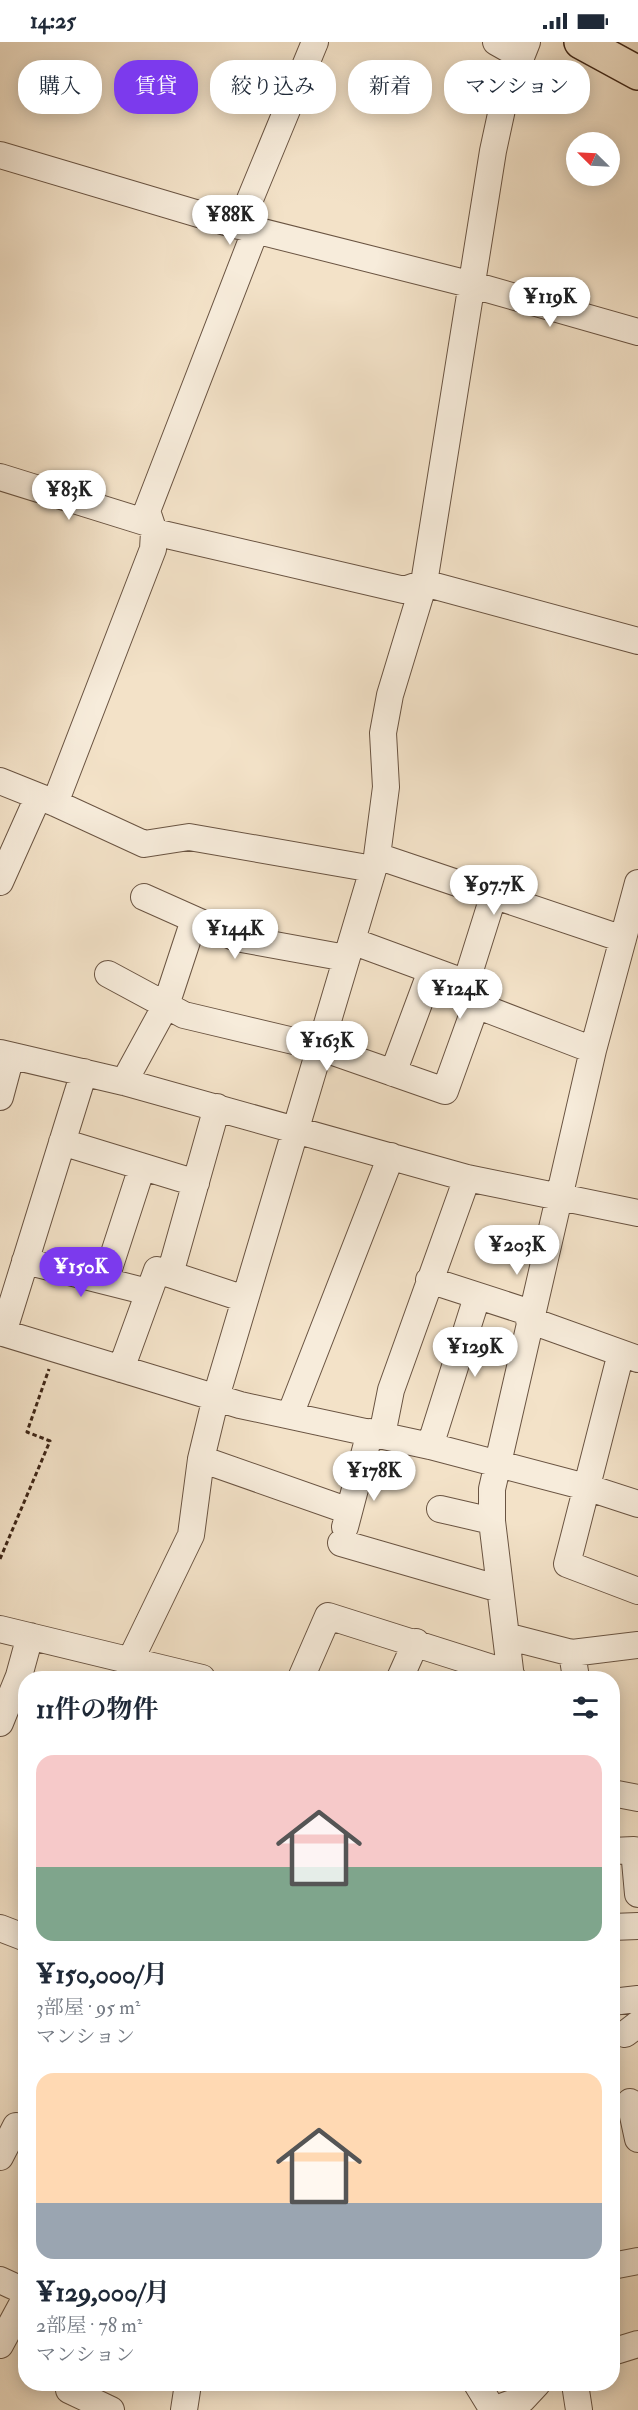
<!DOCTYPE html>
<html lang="ja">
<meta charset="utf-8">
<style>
body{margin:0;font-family:"IM FELL Double Pica","Noto Serif JP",serif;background:#f2f2f3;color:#1f2937;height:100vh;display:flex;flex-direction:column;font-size:22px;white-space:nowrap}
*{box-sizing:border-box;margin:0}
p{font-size:20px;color:#747a83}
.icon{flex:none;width:33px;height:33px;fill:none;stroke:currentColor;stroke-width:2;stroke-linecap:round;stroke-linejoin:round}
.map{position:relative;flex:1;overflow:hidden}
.drawer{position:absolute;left:18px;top:1629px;width:602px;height:720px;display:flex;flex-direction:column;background:#fff;border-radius:24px;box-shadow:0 3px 15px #0003}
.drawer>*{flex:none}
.hud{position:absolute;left:18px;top:18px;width:603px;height:54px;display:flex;gap:12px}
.needle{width:39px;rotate:294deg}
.buttons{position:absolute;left:566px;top:90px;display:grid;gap:12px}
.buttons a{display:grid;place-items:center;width:54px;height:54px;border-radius:50%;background:#fff;box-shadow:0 3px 15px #0003;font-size:30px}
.price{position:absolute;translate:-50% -51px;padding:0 14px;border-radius:21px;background:#fff;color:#222;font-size:20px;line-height:39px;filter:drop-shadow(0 2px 3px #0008)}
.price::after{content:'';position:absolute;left:50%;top:36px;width:18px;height:14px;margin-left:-9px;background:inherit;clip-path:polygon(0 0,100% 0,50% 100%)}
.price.selected{background:#7c3aed;color:#fff}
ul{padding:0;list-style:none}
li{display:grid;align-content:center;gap:12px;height:318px;padding:0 18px}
li span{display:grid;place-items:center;height:186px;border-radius:18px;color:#555}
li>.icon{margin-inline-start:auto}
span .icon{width:108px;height:108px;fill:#fffc;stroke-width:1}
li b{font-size:26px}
h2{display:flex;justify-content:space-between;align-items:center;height:72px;padding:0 18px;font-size:26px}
.chip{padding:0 21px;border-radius:24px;background:#fff;box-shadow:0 3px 15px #0003;font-size:21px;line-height:54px}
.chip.selected{background:#7c3aed;color:#fff}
.status{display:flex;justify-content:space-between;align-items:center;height:42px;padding:0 30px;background:#fff;direction:ltr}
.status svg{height:16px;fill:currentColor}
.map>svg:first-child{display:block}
</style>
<div class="status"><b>14:25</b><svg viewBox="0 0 49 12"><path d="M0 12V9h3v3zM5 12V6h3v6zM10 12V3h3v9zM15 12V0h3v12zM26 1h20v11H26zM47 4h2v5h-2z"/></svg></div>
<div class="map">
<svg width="638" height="2368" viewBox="0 0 638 2368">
<rect width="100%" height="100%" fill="#f3e2c8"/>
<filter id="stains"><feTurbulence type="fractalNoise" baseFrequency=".00333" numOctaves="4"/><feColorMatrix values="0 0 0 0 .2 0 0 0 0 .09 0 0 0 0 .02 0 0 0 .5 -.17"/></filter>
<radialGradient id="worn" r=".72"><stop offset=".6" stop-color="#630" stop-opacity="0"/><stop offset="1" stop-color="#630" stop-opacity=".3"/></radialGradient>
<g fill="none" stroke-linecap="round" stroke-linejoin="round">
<g stroke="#6a5442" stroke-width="28">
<path id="minor" d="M 496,0 L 521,14
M 0,113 L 239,184 L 473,243 L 638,290
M 239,184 L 315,0
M 0,435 L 151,482
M 154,490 L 404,548 L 424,541 L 638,599
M 0,739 L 55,761 L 144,802 L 189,795 L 373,827
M 55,761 L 153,507 L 154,490 L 147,469 L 256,187
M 377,814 L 623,897
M 0,840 L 38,755
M 144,855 L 236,896 L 346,916
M 352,899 L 466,941 L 476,963 L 593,1008
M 108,932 L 184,973 L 319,1005 L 445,1049 L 476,963
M 466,941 L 494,852
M 0,1011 L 124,1040 L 467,1136 L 638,1171
M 393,1031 L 431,929
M 124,1040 L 166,963 L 194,878
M 0,1055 L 11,1014
M 62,1100 L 196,1141
M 25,1219 L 148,1250
M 170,1232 L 217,1065
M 429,1238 L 531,1271
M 105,1239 L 142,1125
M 529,1278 L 638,1317
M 0,1290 L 240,1363 L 430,1404 L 586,1445 L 638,1462
M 3,1291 L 84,1030
M 621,1311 L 567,1522 L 638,1549
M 121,1327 L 157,1228 L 245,1257
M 290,1373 L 391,1114
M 382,1393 L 391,1348 L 467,1136
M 430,1404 L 477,1255
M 201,1417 L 349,1469
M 440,1467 L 492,1479
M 345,1485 L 370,1390
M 341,1501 L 500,1547
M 0,1587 L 202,1636
M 506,1594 L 572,1611 L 638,1603
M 572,1611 L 576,1636
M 130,1619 L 191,1493 L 201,1417 L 216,1355 L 377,814 L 386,745 L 383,691 L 390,653 L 424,541 L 493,109 L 504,58 L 527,0
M 301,1636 L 328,1574 L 511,1632
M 400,1636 L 416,1600
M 511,1636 L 492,1479 L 492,1447 L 593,1008 L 638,841
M 0,1681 L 19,1634 L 30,1594
M 612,1751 L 638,1756
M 612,1809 L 634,1808 L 638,1852
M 612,1885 L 638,1884
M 0,1886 L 26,1896
M 612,1960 L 638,1957
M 625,1992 L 638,1982
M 630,2060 L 638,2097
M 0,2115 L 16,2084
M 612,2224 L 638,2219
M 0,2238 L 26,2250
M 0,2303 L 26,2255
M 612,2310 L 638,2302
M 477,2342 L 493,2368
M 575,2342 L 579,2368
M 69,2348 L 111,2368
M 184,2368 L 188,2342
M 493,2368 L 523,2357 L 537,2342"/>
</g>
<g stroke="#3d2415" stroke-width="36">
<path id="major" d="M 581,0 L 638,31"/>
</g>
<path stroke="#3d2415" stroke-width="3" stroke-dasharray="4.5 3" stroke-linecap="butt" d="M 0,1517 L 50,1399 L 27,1390 L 49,1327"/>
<use href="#minor" stroke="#f7ecdb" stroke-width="26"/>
<use href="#major" stroke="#f3e2c8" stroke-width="33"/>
</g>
<rect width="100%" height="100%" filter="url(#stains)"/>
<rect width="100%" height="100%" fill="url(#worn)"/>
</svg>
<div class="buttons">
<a><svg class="needle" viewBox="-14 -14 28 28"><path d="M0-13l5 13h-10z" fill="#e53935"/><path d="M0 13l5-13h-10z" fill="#747a83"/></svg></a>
</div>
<b class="price" style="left:230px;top:204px">¥88K</b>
<b class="price" style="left:550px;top:286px">¥119K</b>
<b class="price" style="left:69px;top:479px">¥83K</b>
<b class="price" style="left:494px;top:874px">¥97.7K</b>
<b class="price" style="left:235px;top:918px">¥144K</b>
<b class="price" style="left:460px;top:978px">¥124K</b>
<b class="price" style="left:327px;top:1030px">¥163K</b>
<b class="price" style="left:517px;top:1234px">¥203K</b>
<b class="price selected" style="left:81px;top:1256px">¥150K</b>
<b class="price" style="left:475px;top:1336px">¥129K</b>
<b class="price" style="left:374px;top:1460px">¥178K</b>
<div class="hud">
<a class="chip">購入</a>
<a class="chip selected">賃貸</a>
<a class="chip">絞り込み</a>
<a class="chip">新着</a>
<a class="chip">マンション</a>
</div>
<section class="drawer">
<h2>11件の物件<svg class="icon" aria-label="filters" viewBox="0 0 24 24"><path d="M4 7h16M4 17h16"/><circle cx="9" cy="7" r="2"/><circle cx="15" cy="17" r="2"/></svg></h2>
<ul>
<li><span style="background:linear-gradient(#f6c9c9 60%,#7fa58c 0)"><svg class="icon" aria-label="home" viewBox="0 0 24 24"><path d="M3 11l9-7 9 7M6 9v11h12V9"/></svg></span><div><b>¥150,000/月</b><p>3部屋 · 95 m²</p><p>マンション</p></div></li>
<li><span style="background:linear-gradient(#ffd9b3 70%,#9aa5b1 0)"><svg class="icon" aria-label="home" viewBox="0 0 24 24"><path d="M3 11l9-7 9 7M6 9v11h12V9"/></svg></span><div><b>¥129,000/月</b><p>2部屋 · 78 m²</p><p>マンション</p></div></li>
</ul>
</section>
</div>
